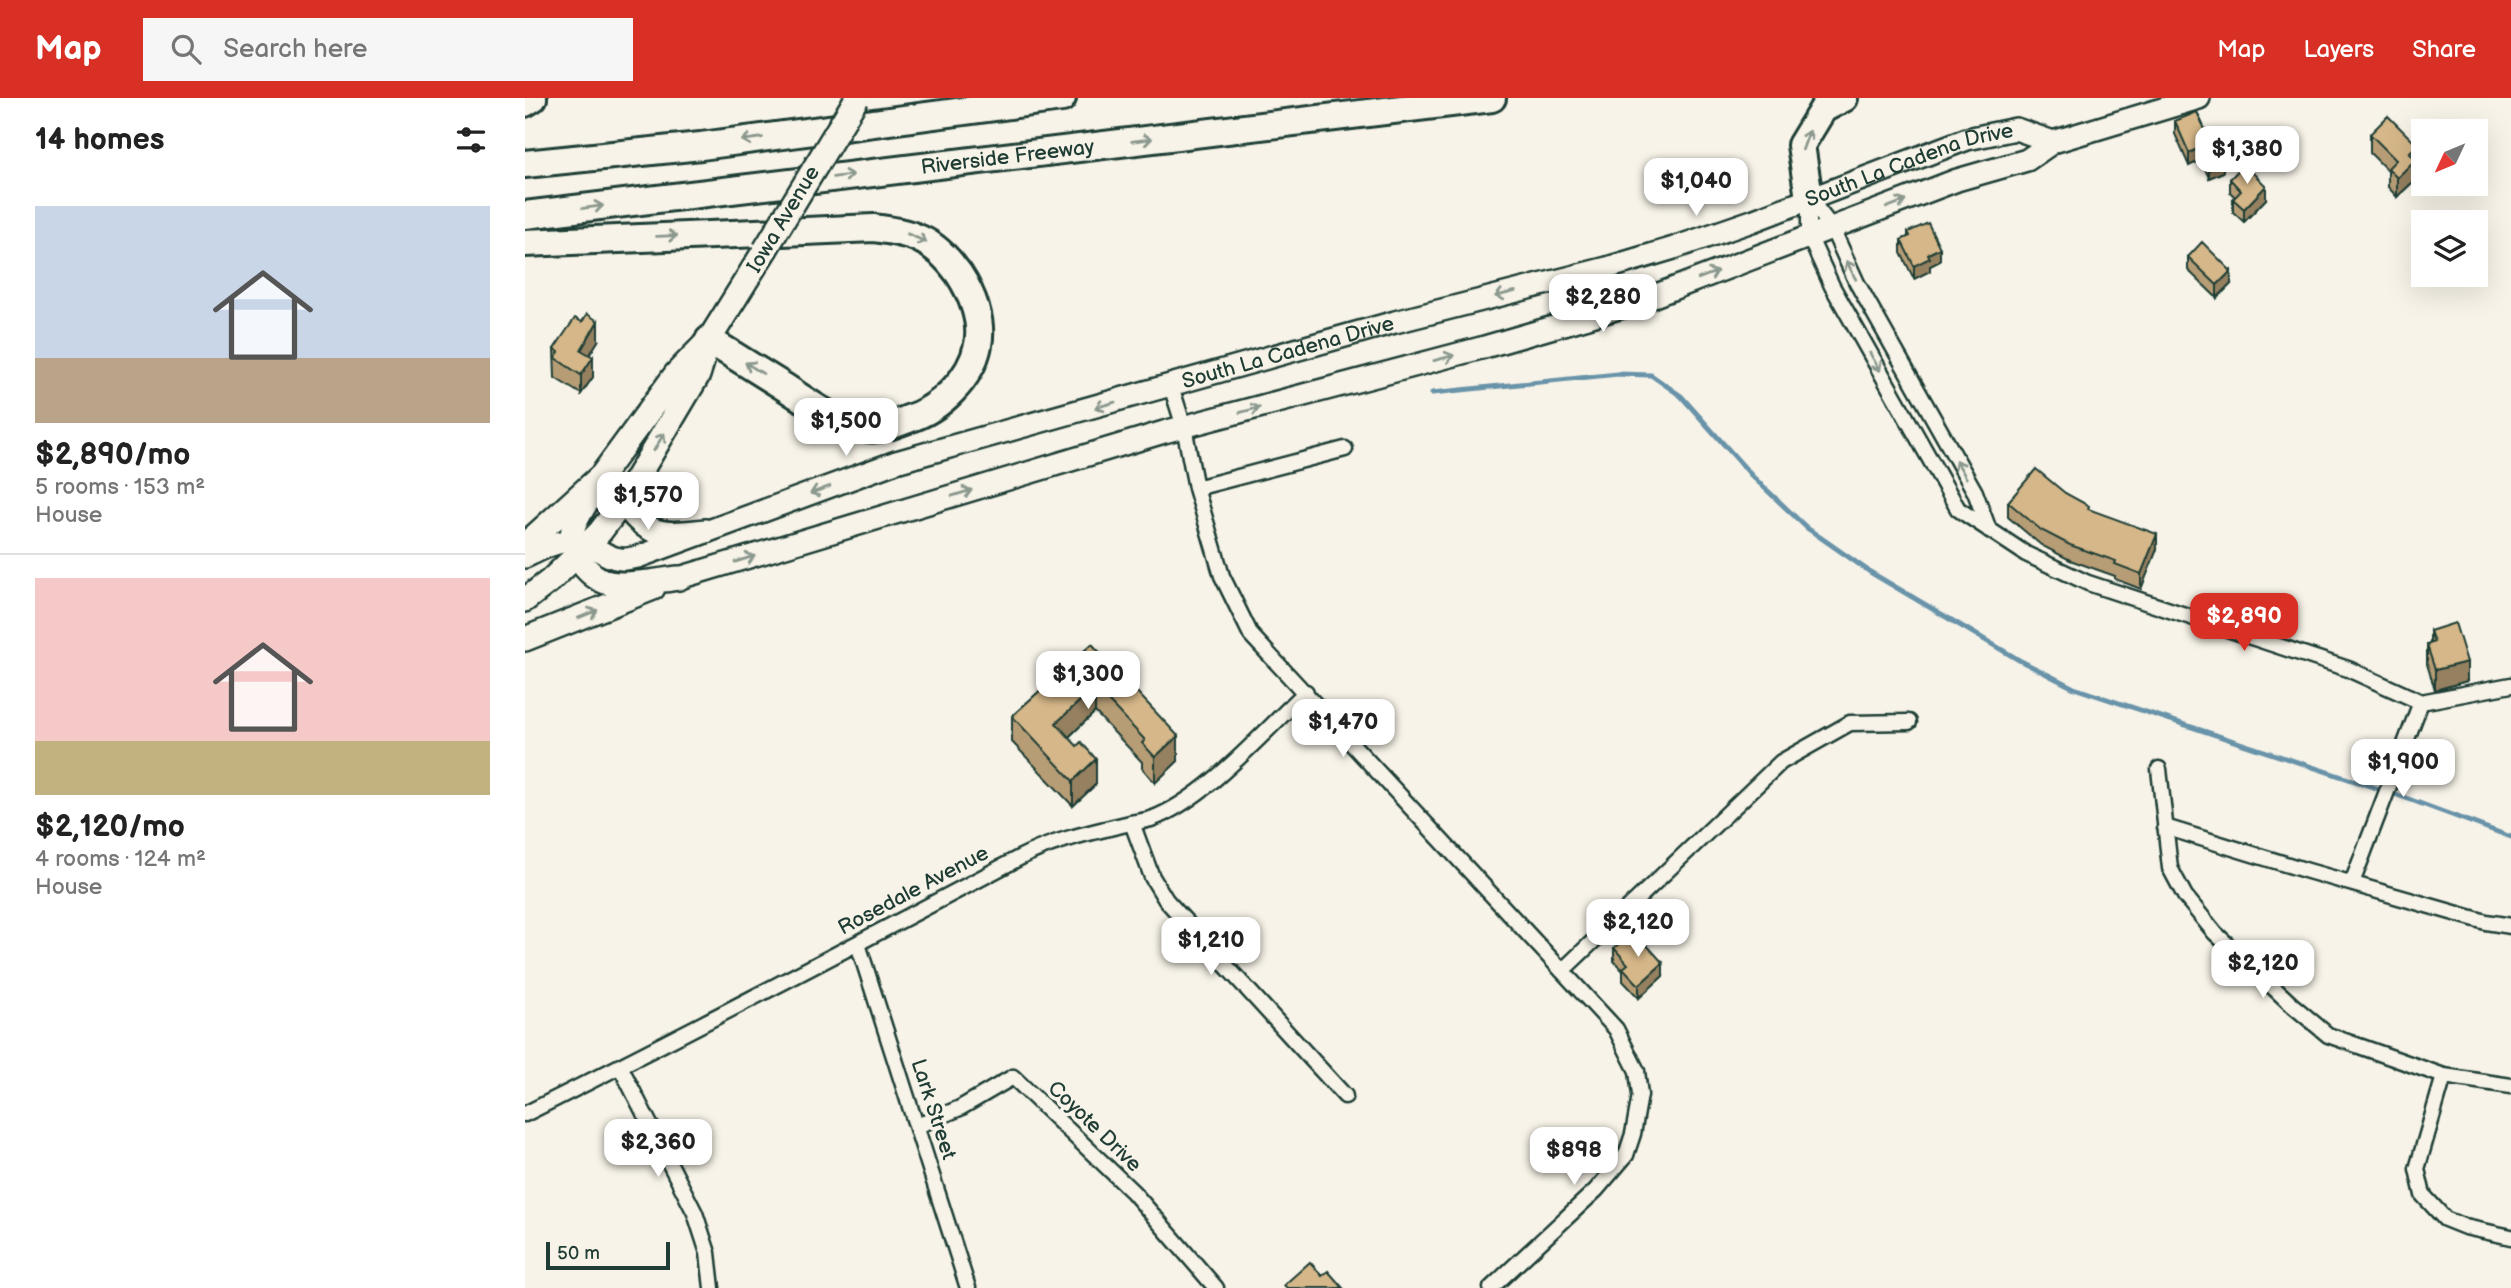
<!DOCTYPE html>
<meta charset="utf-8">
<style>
body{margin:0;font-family:"Balsamiq Sans",sans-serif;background:#f6f6f6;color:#222;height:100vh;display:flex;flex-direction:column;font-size:26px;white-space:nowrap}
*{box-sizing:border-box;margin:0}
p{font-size:23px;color:#767676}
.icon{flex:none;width:38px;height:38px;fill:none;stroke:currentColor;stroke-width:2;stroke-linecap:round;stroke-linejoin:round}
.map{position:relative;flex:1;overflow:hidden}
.side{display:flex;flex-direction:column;background:#fff;width:525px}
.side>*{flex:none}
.needle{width:46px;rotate:226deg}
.fabs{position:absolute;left:1886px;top:21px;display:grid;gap:14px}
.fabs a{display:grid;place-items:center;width:77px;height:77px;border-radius:0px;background:#fff;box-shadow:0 7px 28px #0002;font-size:35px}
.scale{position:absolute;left:21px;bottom:18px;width:124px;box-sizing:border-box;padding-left:7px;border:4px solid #1f3d34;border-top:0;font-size:19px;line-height:24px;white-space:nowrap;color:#1f3d34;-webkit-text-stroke:5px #f7f3e8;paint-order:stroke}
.price{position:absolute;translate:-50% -60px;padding:0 16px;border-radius:14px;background:#fff;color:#222;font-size:23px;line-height:46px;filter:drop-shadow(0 2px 4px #0008)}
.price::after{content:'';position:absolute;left:50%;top:42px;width:21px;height:16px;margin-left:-10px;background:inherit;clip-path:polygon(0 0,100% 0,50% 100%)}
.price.current{background:#d93025;color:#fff}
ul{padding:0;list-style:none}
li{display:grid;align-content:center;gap:14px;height:371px;padding:0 35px}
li+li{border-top:2px solid #e0e0e0}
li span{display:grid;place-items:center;height:217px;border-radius:0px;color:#555}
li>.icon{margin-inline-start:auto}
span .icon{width:126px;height:126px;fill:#fffc;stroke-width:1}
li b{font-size:30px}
h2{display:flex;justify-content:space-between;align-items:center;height:84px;padding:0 35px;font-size:30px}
header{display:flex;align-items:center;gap:42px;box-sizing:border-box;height:98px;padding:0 35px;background:#d93025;color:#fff}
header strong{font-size:33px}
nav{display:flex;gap:38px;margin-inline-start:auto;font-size:24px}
.search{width:490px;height:63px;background:#f6f6f6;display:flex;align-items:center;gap:18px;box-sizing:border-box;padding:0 24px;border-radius:0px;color:#767676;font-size:26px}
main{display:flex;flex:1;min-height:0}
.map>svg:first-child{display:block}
</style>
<header>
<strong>Map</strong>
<div class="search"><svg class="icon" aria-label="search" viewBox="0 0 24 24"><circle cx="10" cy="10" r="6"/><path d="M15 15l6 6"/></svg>Search here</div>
<nav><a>Map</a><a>Layers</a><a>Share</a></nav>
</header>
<main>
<section class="side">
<h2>14 homes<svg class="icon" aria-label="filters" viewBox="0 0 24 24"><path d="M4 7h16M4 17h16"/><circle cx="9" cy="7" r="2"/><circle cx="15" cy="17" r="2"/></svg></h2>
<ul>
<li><span style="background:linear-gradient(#c9d6e8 70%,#b9a48a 0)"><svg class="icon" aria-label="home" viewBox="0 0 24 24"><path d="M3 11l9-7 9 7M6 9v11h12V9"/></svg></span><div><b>$2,890/mo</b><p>5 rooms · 153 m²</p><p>House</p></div></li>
<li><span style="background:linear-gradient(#f6c9c9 75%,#c2b280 0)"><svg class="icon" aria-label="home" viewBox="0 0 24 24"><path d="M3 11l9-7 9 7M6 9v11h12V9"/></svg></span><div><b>$2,120/mo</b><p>4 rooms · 124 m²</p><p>House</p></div></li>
</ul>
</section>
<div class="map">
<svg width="1986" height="1190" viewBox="0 0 1986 1190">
<rect width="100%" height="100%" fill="#f7f3e8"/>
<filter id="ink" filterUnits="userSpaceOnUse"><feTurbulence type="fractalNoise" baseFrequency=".0143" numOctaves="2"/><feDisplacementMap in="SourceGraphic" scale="14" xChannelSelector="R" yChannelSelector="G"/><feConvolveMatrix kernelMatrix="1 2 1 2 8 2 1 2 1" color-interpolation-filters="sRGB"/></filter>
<g filter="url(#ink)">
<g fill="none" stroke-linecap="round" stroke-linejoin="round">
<path stroke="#6993a9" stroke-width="5" d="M 907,295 L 1093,276 L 1126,277 L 1156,298 L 1227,378 L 1282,430 L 1345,474 L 1494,562 L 1549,590 L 1878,699 L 1986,739"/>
<g stroke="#1f3d34" stroke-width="19">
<path id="street" d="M 1284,100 L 1284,138 L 1307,188 L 1433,411 L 1501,456 L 1563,485 L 1823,571 L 1896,604 L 1986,587
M 1284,100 L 1307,130 L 1332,185 L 1450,394 L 1464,432
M 646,288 L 659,329 L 671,390 L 697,478 L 726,537 L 1091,931 L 1112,973 L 1115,997 L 1108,1036 L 1101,1057 L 1071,1092 L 966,1190
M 671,390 L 820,351
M 1634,671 L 1645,770 L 1660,798 L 1690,835 L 1766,906 L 1803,937 L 1919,978 L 1986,988
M 607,725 L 627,779 L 641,802 L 820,998
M 1640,729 L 1783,773 L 1961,824 L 1986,828
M 1827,785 L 1896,604
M 333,846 L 443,1190
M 1037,873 L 1256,664 L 1325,625 L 1384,624
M 95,968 L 170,1115 L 183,1155 L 187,1190
M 1919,978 L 1892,1071 L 1898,1097 L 1920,1121 L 1940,1129 L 1986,1139
M 0,1016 C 166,933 330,847 494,760 C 528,742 568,734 605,725 C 612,724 619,723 626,721 C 681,701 738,634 781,594
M 392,1028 L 435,1010 L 488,979 L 608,1094 L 691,1190"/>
</g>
<g stroke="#1f3d34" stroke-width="26">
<g id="secondary">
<path id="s1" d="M 0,459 C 15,452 32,442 49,443 C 66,443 79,460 96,461 C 101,462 108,460 113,459 L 371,364 L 870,224 L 1082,170 L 1149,150 L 1227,123 L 1442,41 L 1491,31 L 1528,44"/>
<path d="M 154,480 L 639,334 L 956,250 L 1108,206 L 1432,82 L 1502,62 L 1528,44 L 1674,0"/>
</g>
</g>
<g stroke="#1f3d34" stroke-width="28">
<path id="primary" d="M 66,397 C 60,407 51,419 48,431 C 44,453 62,479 84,485 C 103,489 135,482 154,480
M 98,403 C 124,441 138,437 181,433
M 0,447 L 77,377 L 151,276 L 182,244
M 0,502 L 26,482 L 52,457 L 75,434 L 97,405 L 173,277 L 184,242 L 240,152
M 0,541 L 128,490"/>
</g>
<g stroke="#1f3d34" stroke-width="32">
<g id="highway">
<path d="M 0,5 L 8,0"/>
<path d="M 0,66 L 176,48 L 537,0"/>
<path d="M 1284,100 L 1276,47 L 1298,11 L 1319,0"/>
<path id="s2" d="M 0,117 L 967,0"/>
<path d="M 0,145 L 349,130 C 364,132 381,134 395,141 C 411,148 424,162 434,176 C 447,196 458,223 453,247 C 446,281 415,311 383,321 C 370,326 356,332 342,330 C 312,326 286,306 261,290 C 235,274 210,258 184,242"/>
</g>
</g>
<use href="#street" stroke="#f7f3e8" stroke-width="14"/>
<use href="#secondary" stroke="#f7f3e8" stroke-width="21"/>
<use href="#primary" stroke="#f7f3e8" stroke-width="23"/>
<use href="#highway" stroke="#f7f3e8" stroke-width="26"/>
<g stroke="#1f3d34" stroke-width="28" stroke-linecap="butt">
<path id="primary-bridge" d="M 240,152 L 332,0"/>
</g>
<use href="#primary-bridge" stroke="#f7f3e8" stroke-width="23"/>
</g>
<path fill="#b79d76" stroke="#1f3d34" stroke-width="2" d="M 1672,14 L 1698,74 L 1684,80 L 1676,62 L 1664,68 L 1650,36 L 1650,23 Z
M 1845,36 L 1892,66 L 1891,67 L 1891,81 L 1872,99 L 1863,89 L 1863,73 L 1845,55 Z
M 1705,81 L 1741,101 L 1719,124 L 1708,114 L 1708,101 L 1710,99 L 1705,94 Z
M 1383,134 L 1415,163 L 1405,168 L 1405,173 L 1389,181 L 1376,155 L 1376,142 L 1383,139 Z
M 1663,159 L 1706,186 L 1692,200 L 1663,172 Z
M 73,243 L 64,257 L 68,279 L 56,296 L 30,280 L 29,251 Z
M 1540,395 L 1564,411 L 1632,451 L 1616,491 L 1590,481 L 1590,478 L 1545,462 L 1516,447 L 1483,419 L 1483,404 Z
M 1905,533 L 1942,583 L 1910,592 L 1902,566 L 1902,547 L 1905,546 Z
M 567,546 L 653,663 L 630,685 L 617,670 L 617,664 L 570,614 L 544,639 L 571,686 L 548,708 L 487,644 L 487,618 Z
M 1089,850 L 1138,878 L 1114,900 L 1098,883 L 1098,873 L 1089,863 Z"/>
<path fill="#958060" stroke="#1f3d34" stroke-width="2" d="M 1892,47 L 1891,81 L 1872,99 L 1872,80 L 1884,55 Z
M 1676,49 L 1676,62 L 1664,68 L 1664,55 Z
M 1698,61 L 1698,74 L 1684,80 L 1684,67 Z
M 1741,88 L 1741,101 L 1719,124 L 1719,111 Z
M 1415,150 L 1415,163 L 1405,168 L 1405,173 L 1389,181 L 1389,168 L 1403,156 Z
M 1706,173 L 1706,186 L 1692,200 L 1692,187 Z
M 73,223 L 73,243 L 56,271 L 56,252 Z
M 68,259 L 68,279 L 56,296 L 56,277 Z
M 1632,436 L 1632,451 L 1616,491 L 1616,476 Z
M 1942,564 L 1942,583 L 1910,592 L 1910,572 Z
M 570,589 L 570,614 L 531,651 L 531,625 Z
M 653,638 L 653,663 L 630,685 L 630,659 Z
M 571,661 L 571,686 L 548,708 L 548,683 Z
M 1138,865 L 1138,878 L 1114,900 L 1114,887 Z"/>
<path fill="#d5b789" stroke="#1f3d34" stroke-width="2" d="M 1672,14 L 1684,40 L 1688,39 L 1698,61 L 1684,67 L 1676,49 L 1664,55 L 1650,23 Z
M 1863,18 L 1892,47 L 1884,55 L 1891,61 L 1872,80 L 1863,70 L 1871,62 L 1845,36 Z
M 1719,66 L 1741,88 L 1719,111 L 1708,101 L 1716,93 L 1705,81 Z
M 1403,125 L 1415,150 L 1403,156 L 1405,160 L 1389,168 L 1376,142 L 1385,138 L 1383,134 Z
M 1677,144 L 1706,173 L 1692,187 L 1663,159 Z
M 62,216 L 73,223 L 56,252 L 68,259 L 56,277 L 30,260 L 34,254 L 29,251 L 50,220 L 57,224 Z
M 1511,371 L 1540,395 L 1564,408 L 1563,411 L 1632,436 L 1616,476 L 1590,466 L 1591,463 L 1545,447 L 1516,432 L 1483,404 Z
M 1930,525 L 1942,564 L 1910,572 L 1902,547 L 1909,544 L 1905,533 Z
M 567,546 L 653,638 L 630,659 L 617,645 L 620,642 L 570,589 L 531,625 L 552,648 L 556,644 L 571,661 L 548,683 L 487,618 Z
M 1104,836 L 1115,848 L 1119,844 L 1138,865 L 1114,887 L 1098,870 L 1103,866 L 1089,850 Z
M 785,1164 L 797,1178 L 803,1173 L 818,1190 L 762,1190 L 759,1187 Z"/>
<defs><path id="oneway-shaft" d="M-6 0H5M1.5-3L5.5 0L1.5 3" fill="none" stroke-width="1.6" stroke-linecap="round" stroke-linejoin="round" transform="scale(1.75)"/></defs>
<g stroke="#8b988e">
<use href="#oneway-shaft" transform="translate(227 41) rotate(172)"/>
<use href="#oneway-shaft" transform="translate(617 42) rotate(-7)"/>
<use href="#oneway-shaft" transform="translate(1281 42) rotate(-70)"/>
<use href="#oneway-shaft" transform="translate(318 78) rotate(-7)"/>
<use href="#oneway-shaft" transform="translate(1371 106) rotate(-21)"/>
<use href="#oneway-shaft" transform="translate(68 109) rotate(-7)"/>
<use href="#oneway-shaft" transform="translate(142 138) rotate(-2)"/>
<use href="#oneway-shaft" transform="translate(392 140) rotate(23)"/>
<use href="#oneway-shaft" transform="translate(1326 172) rotate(-117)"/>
<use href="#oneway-shaft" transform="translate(1183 177) rotate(-21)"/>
<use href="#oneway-shaft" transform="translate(980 196) rotate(166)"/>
<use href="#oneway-shaft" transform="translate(919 260) rotate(-15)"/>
<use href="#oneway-shaft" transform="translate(1350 264) rotate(60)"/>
<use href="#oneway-shaft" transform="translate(229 270) rotate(-148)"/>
<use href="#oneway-shaft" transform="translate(580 307) rotate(164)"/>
<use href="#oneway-shaft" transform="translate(725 312) rotate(-15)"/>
<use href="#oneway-shaft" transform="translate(134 344) rotate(-59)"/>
<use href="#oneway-shaft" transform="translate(1436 371) rotate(-120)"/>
<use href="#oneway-shaft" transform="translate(295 392) rotate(160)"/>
<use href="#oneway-shaft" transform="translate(437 395) rotate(-17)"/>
<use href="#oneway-shaft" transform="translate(220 461) rotate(-17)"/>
<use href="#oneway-shaft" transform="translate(63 516) rotate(-22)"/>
</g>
</g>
<g text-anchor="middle" stroke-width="7" stroke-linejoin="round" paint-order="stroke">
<g font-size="21" fill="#1f3d34" stroke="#f7f3e8">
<text dy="7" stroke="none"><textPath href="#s2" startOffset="486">Riverside Freeway</textPath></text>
<text dy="7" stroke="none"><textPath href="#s1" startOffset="1452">South La Cadena Drive</textPath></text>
<text transform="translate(258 121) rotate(-59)" y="7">Iowa Avenue</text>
<text dy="7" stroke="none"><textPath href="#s1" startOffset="802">South La Cadena Drive</textPath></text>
<text transform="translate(388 792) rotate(-28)" y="7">Rosedale Avenue</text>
<text transform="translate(409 1011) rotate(72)" y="7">Lark Street</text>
<text transform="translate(570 1028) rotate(44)" y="7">Coyote Drive</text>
</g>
</g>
</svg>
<div class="fabs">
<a><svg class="needle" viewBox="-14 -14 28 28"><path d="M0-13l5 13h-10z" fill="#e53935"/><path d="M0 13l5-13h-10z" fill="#767676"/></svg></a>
<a><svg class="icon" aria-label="layers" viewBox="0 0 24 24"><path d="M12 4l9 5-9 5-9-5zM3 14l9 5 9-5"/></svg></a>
</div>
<div class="scale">50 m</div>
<b class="price" style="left:1722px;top:88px">$1,380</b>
<b class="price" style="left:1171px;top:120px">$1,040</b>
<b class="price" style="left:1078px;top:236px">$2,280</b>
<b class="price" style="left:321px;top:360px">$1,500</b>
<b class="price" style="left:123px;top:434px">$1,570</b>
<b class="price current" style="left:1719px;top:555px">$2,890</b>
<b class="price" style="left:563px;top:613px">$1,300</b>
<b class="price" style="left:818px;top:661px">$1,470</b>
<b class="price" style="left:1878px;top:701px">$1,900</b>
<b class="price" style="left:1113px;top:861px">$2,120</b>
<b class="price" style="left:686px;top:879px">$1,210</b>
<b class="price" style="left:1738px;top:902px">$2,120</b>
<b class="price" style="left:133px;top:1081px">$2,360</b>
<b class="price" style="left:1049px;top:1089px">$898</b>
</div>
</main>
